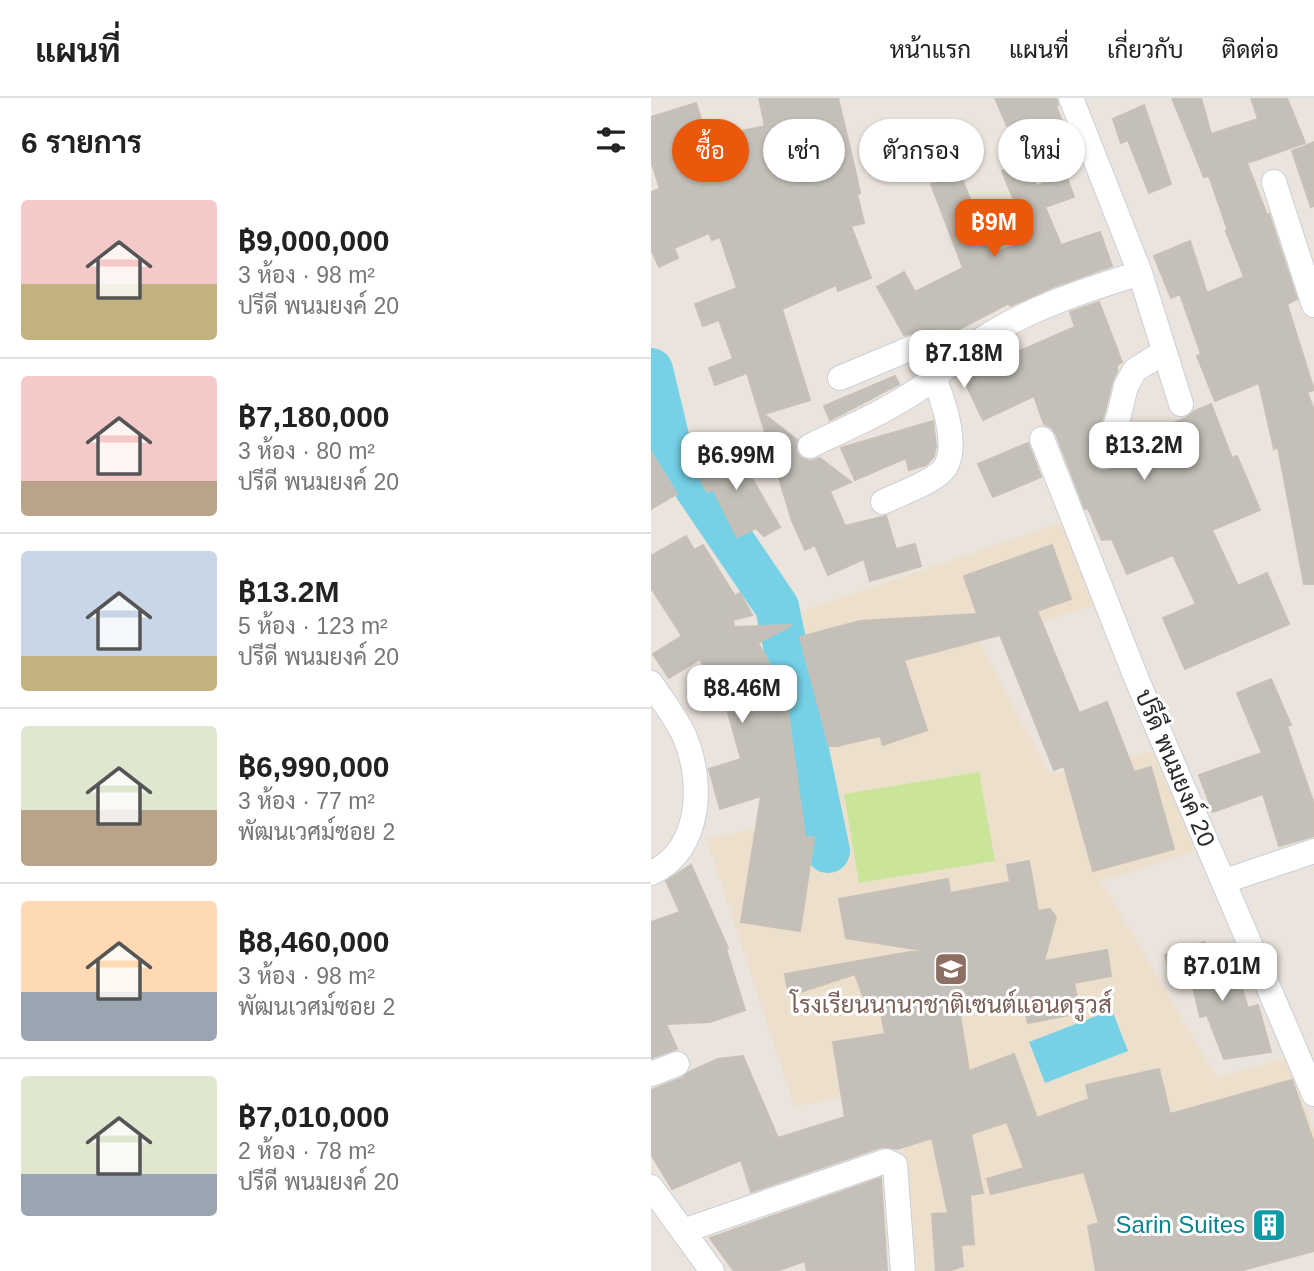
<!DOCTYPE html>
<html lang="th">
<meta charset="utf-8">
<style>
body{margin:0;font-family:Arial,Sarabun,sans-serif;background:#f2f2f2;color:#222;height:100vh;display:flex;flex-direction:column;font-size:26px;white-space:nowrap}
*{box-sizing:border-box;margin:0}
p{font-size:23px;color:#767676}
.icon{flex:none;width:38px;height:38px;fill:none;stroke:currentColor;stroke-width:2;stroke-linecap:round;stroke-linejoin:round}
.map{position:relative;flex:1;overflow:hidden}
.panel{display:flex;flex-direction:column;background:#fff;width:651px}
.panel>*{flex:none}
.hud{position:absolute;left:21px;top:21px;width:536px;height:63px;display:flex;gap:14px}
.price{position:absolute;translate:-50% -60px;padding:0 16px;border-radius:14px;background:#fff;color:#222;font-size:23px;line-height:46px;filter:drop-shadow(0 2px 4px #0008)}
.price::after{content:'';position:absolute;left:50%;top:42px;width:21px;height:16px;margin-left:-10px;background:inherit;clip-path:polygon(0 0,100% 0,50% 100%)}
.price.selected{background:#ea580c;color:#fff}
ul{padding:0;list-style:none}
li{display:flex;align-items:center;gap:21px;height:175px;padding:0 21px}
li+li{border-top:2px solid #e0e0e0}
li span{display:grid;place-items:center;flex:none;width:196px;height:140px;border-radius:7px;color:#555}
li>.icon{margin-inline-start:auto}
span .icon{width:84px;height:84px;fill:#fffc;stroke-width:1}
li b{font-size:30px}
h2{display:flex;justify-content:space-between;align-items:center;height:84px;padding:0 21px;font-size:30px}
.tag{padding:0 24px;border-radius:32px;background:#fff;box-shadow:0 2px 5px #0004;font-size:24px;line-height:63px}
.tag.selected{background:#ea580c;color:#fff}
header{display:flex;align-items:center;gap:42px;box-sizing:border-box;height:98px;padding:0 35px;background:#fff;border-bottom:2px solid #e0e0e0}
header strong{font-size:33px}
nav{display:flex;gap:38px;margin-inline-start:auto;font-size:24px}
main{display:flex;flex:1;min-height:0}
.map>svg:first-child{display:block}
</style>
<header>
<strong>แผนที่</strong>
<nav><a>หน้าแรก</a><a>แผนที่</a><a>เกี่ยวกับ</a><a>ติดต่อ</a></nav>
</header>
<main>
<section class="panel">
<h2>6 รายการ<svg class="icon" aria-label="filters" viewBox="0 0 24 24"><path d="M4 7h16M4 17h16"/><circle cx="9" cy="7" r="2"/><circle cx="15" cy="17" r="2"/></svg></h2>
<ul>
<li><span style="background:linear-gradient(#f6c9c9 60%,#c2b280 0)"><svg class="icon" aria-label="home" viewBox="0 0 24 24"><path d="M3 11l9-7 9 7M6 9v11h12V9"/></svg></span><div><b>฿9,000,000</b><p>3 ห้อง · 98 m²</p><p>ปรีดี พนมยงค์ 20</p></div></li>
<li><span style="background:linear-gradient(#f6c9c9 75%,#b9a48a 0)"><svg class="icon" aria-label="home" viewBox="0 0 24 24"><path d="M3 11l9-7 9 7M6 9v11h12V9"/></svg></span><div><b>฿7,180,000</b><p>3 ห้อง · 80 m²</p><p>ปรีดี พนมยงค์ 20</p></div></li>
<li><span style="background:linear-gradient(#c9d6e8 75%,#c2b280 0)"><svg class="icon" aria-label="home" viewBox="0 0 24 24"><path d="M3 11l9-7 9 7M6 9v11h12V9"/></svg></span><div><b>฿13.2M</b><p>5 ห้อง · 123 m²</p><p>ปรีดี พนมยงค์ 20</p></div></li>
<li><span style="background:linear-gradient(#dfe7d0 60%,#b9a48a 0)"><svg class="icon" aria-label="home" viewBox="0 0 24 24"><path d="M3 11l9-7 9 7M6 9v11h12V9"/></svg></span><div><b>฿6,990,000</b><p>3 ห้อง · 77 m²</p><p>พัฒนเวศม์ซอย 2</p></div></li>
<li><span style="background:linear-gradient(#ffd9b3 65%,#9aa5b1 0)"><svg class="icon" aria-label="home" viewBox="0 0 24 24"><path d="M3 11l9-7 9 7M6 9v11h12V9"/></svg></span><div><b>฿8,460,000</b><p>3 ห้อง · 98 m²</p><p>พัฒนเวศม์ซอย 2</p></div></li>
<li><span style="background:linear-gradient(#dfe7d0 70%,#9aa5b1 0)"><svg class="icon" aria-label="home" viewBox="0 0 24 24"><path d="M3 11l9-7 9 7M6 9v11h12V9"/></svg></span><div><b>฿7,010,000</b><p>2 ห้อง · 78 m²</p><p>ปรีดี พนมยงค์ 20</p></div></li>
</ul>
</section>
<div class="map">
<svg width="663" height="1173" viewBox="0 0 663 1173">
<rect width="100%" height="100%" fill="#ebe4dd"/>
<path fill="#ece0cd" d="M 413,424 L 445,507 L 328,543 L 399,677 L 503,653 L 545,753 L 450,783 L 566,980 L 634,960 L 663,1031 L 663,1059 L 575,1173 L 260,1173 L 249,985 L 144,1009 L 55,740 L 181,718 L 136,518 Z"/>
<path fill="#cae599" d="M 328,674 L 344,763 L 208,785 L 193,696 Z"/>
<path fill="#76d1e7" d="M 461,912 L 477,953 L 394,985 L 378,944 Z"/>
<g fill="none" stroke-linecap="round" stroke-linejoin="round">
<path stroke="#76d1e7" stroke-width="44" d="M 0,272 L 19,351 L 126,509 L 177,753"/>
</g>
<path fill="#c4bfb8" stroke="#c6c0b6" stroke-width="2" d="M 108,0 L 187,0 L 203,67 L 209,95 L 206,96 L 213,125 L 200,128 L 220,180 L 187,193 L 185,187 L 131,211 L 159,302 L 113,316 L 146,342 L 145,354 L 150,360 L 159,363 L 169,360 L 200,384 L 179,393 L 194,428 L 235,418 L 245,451 L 264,446 L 270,468 L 219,483 L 213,461 L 177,477 L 164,447 L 154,452 L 141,423 L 96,275 L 64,287 L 58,270 L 82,261 L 68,222 L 52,228 L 44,206 L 86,190 L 69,139 L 61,142 L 58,135 L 23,150 L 27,160 L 8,169 L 0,151 L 0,94 L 9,91 L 0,63 L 0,19 L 45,5 L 56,40 L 114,28 Z
M 344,0 L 405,0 L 407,7 L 405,8 L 416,36 L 387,48 L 376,20 L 356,28 Z
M 521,0 L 550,0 L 560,36 L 607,21 L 600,0 L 636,0 L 654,45 L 596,65 L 616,117 L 618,116 L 646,201 L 636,206 L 663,292 L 656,294 L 663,312 L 663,486 L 653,486 L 627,349 L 623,351 L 608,285 L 564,303 L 546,258 L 550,256 L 529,196 L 520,200 L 503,158 L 539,143 L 556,195 L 593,179 L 575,133 L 577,133 L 558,78 L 553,79 Z
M 493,7 L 520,86 L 498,95 L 477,42 L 470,45 L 462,21 Z
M 663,44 L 663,108 L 660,109 L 641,53 Z
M 375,63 L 385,88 L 415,77 L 423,99 L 394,109 L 410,147 L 449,134 L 461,168 L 402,189 L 359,208 L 358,205 L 297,237 L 293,230 L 277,238 L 266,235 L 253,237 L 226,189 L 253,174 L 264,194 L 312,170 L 280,86 L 309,75 L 340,156 L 379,142 L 351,73 Z
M 448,204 L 471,264 L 466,267 L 466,273 L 461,284 L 454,313 L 439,354 L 438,361 L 441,368 L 449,373 L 462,371 L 474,344 L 535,320 L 543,313 L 560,306 L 581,360 L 586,358 L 609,412 L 561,432 L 587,488 L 616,475 L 638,526 L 534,571 L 512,520 L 545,506 L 522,457 L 476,476 L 461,441 L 451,442 L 437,410 L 434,411 L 405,336 L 400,329 L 393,326 L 383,298 L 332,322 L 311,278 L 424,229 L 419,214 Z
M 244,278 L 248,286 L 179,322 L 173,308 Z
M 282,323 L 285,348 L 283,358 L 275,367 L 258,372 L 255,360 L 204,382 L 190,350 Z
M 377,345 L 390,379 L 342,399 L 327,366 Z
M 81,346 L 129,429 L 113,438 L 105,430 L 86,439 L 62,391 L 56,394 L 42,367 Z
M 0,354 L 26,396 L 0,411 Z
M 35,438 L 43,452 L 52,447 L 84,498 L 89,495 L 101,517 L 82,522 L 83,529 L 141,527 L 107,545 L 134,593 L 154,739 L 163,740 L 149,833 L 90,824 L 110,698 L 69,711 L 58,671 L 90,661 L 76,611 L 84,609 L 61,569 L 55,572 L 49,561 L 18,580 L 2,556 L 31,538 L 0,490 L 0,458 Z
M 401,447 L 420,501 L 386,513 L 428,615 L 456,604 L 483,674 L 500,669 L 523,751 L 442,773 L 413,668 L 403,672 L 349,537 L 253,562 L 276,632 L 232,647 L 229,638 L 186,648 L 178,648 L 149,539 L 209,523 L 326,516 L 313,478 Z
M 620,581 L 640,627 L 636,628 L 663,706 L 663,738 L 628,748 L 612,696 L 562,714 L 548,677 L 611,655 L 586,595 Z
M 378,763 L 387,813 L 399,811 L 405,819 L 393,863 L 456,852 L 460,878 L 423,885 L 429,915 L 377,925 L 372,902 L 308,911 L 318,973 L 363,956 L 386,1020 L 438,1001 L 435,987 L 508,971 L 519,1016 L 641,982 L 663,1045 L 663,1153 L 588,1173 L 445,1173 L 437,1128 L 448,1125 L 433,1074 L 340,1096 L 336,1081 L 373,1070 L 356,1024 L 320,1036 L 332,1095 L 319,1097 L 323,1146 L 310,1147 L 312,1168 L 297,1173 L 285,1173 L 281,1116 L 297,1115 L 281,1040 L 246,1051 L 230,1049 L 100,1094 L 90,1062 L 21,1091 L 0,1056 L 0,992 L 31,980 L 38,974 L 67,961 L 92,958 L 127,1040 L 194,1019 L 182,944 L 234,936 L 227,899 L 213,901 L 204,876 L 138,898 L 134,876 L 270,852 L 195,840 L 188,801 L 297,781 L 299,795 L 359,784 L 356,767 Z
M 40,767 L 77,850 L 75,851 L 94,912 L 59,924 L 15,926 L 26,951 L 0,960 L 0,824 L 29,814 L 15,783 Z
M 553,844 L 563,876 L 584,868 L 597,910 L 607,907 L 620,954 L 573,961 L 556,917 L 549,919 L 539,876 L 522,883 L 514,857 Z
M 230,1080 L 236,1173 L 156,1173 L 154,1163 L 125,1173 L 83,1173 L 59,1140 Z"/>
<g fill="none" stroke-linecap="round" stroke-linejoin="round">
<g stroke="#cbcfdb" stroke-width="26">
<path id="street" d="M 420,0 L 489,175 L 530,306
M 623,84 L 663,207
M 189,280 L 263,249 L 270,251 C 283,277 316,351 290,374 C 274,388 250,395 232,404
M 391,341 L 486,582 L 663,996
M 159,348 C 196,330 234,314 268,291 C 290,276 309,255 331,241 C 379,210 434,192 489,175
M 453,359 L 468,317 L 475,288 L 484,272 L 513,254
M 0,585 C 10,601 24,618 32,635 C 53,680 52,752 0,775
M 574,783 L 663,753
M 0,976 L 26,966
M 0,1089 L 61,1173
M 32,1133 L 235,1063 L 244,1067 L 252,1173"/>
</g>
<use href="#street" stroke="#fff" stroke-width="24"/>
</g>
<defs>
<g id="school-square" transform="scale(1.75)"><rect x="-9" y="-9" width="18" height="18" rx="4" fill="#8d6e63" stroke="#fff"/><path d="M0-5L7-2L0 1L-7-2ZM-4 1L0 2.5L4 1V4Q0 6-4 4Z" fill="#fff"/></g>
<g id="building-square" transform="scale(1.75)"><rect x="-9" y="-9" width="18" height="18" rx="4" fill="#0f9aa8" stroke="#fff"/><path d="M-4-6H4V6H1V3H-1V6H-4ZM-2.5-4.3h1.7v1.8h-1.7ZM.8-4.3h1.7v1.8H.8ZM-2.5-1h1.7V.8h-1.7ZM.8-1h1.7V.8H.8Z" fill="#fff"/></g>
</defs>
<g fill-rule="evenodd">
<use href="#school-square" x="300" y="871"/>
<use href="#building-square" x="618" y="1127"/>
</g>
<g text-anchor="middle" stroke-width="6" stroke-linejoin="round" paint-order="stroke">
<g font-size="24" fill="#2a2a2a" stroke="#fff">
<text transform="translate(524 670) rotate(67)" y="8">ปรีดี พนมยงค์ 20</text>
</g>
<g font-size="24" fill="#785e54" stroke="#fff">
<text x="300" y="915">โรงเรียนนานาชาติเซนต์แอนดรูวส์</text>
</g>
<g font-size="24" fill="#0d838f" stroke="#fff" text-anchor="end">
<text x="594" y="1135">Sarin Suites</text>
</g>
</g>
</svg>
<b class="price selected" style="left:343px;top:161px">฿9M</b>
<b class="price" style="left:313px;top:292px">฿7.18M</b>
<b class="price" style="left:493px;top:384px">฿13.2M</b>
<b class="price" style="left:85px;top:394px">฿6.99M</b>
<b class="price" style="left:91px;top:627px">฿8.46M</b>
<b class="price" style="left:571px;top:905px">฿7.01M</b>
<div class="hud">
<a class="tag selected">ซื้อ</a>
<a class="tag">เช่า</a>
<a class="tag">ตัวกรอง</a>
<a class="tag">ใหม่</a>
</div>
</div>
</main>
